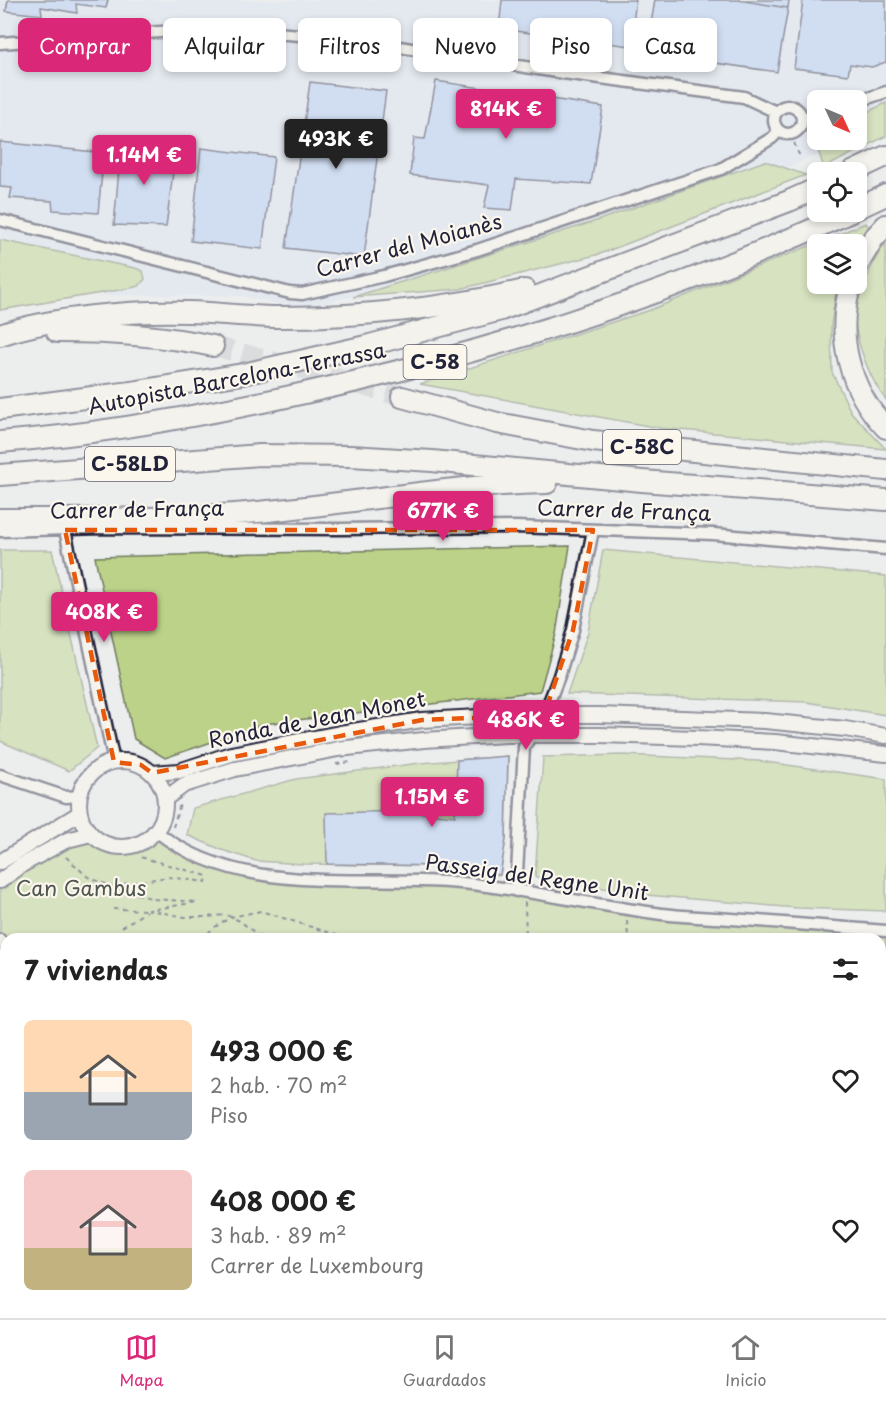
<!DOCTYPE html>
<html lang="es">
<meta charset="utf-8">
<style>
body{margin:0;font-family:"Playpen Sans",sans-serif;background:#f2f2f2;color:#222;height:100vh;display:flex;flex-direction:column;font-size:22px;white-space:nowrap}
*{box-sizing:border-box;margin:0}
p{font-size:20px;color:#767676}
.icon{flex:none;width:33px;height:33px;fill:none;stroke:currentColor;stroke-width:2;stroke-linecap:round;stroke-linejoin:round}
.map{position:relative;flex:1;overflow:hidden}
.drawer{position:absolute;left:0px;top:933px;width:886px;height:386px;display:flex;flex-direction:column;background:#fff;border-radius:18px 18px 0 0;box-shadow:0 3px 9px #0003}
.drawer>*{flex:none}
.banner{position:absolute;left:18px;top:18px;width:850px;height:54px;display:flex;gap:12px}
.needle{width:39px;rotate:134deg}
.buttons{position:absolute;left:807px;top:90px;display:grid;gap:12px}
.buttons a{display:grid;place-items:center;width:60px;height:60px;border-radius:9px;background:#fff;box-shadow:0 3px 9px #0003;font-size:30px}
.price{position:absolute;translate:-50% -51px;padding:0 14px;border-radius:6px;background:#db2777;color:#fff;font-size:20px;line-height:39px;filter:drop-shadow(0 2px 3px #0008)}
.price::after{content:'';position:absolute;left:50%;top:36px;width:18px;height:14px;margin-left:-9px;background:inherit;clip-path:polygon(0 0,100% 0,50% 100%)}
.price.selected{background:#222;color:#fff}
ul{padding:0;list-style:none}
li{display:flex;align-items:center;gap:18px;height:150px;padding:0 24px}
li span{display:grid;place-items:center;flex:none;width:168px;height:120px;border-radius:9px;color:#555}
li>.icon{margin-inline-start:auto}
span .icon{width:72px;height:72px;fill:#fffc;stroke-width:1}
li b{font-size:26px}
h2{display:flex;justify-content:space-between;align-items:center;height:72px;padding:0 24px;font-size:26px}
.pill{padding:0 21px;border-radius:9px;background:#fff;box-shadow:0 3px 9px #0003;font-size:21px;line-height:54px}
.pill.selected{background:#db2777;color:#fff}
.menu{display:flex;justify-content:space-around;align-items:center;height:84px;border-top:2px solid #e0e0e0;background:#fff;font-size:16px;color:#767676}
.menu a{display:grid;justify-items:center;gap:3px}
.menu .selected{color:#db2777}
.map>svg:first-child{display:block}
</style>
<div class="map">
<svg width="886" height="1318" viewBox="0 0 886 1318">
<rect width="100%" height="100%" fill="#eceeee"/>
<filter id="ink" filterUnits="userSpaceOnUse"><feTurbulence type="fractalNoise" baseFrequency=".0167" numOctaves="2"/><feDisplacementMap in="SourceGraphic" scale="12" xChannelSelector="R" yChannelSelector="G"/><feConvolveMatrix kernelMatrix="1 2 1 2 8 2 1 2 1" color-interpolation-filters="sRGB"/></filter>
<g filter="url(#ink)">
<path fill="#dae3f1" d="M 0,0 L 886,0 L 886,125 L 857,138 L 856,100 L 818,100 L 818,140 L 854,140 L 685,210 L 401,286 L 301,308 L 238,296 L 54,295 L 0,272 Z"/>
<path fill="#bcd288" stroke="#6f7a62" stroke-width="1.5" d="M 886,103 L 886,136 L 824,168 L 814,138 L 817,136 L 818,140 L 856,140 L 857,117 Z
M 765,161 L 806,175 L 600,254 L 460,289 L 353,297 L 593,222 Z
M 866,223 L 871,229 L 857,249 L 856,244 L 818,244 L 818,284 L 837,284 L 831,326 L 832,372 L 851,412 L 886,449 L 659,428 L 420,384 L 650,310 Z
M 0,240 L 135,268 L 143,271 L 145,279 L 139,286 L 131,288 L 0,310 Z
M 886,243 L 886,400 C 871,382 857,345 855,321 C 854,303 874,257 886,243 Z
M 570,546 L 556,634 L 540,691 L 264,724 L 165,758 L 134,739 L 95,557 Z
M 0,550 L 52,550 L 97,748 L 69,771 L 0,741 Z
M 603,550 L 886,576 L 886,715 L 806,702 L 567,694 L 588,632 Z
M 624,755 L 759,761 L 886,779 L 886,911 L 797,908 L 646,895 L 535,877 L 543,757 Z
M 508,756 L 506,839 L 500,875 L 440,866 L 303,864 L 256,861 L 222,850 L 187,835 L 193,808 L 296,779 L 420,763 Z
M 156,831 L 175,847 L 259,874 L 439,882 L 657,913 L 886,931 L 886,1261 L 881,1262 L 880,939 L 6,939 L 6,948 L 0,940 L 0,881 L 91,834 C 115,852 133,851 156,831 Z
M 0,966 L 6,974 L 6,1175 L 0,1174 Z
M 551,1312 L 685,1312 L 685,1313 L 684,1318 L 550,1318 Z
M 715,1312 L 848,1312 L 848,1313 L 847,1318 L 714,1318 Z"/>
<path fill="#b0c9f7" stroke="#22223b" stroke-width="1.5" d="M 8,0 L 108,0 L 106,8 L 76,4 L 77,13 L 41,7 L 42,15 L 6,11 Z
M 502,0 L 636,0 L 630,46 L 499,29 Z
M 655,0 L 738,0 L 788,8 L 777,72 L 646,53 Z
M 738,0 L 789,0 L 788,8 Z
M 803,0 L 886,0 L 886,62 L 872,67 L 850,64 L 848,75 L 794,68 Z
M 436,81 L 603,107 L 591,184 L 516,179 L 512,210 L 484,208 L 489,185 L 410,175 L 414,138 L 425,139 Z
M 310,82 L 386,91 L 364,257 L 286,248 Z
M 0,142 L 104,153 L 98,213 L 53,210 L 52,201 L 10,198 L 12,188 L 0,187 Z
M 121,145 L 176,149 L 166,227 L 114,225 Z
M 201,148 L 274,157 L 262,249 L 191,241 Z
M 508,756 L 506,839 L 500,875 L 440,866 L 327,864 L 326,813 L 405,811 L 455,816 L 457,760 Z
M 213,1312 L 255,1312 L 254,1318 L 242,1318 Z
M 255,1312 L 309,1312 L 308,1318 L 254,1318 Z
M 309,1312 L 361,1312 L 360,1318 L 308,1318 Z"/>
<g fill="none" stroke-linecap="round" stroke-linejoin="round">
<path stroke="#c4c5ca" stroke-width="20" stroke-dasharray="20 10" stroke-linecap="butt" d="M 213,346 L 315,372 L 402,397"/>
<g stroke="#22223b" stroke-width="13">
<path id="pedestrian" d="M 0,1189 L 6,1190"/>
</g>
<g stroke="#22223b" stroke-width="15">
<path id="minor" d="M 0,43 L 189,30 L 263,32 L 349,39 L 563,73 L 744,97 L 776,112
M 856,102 L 886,92
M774 120a14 14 0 1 1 28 0a14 14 0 1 1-28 0Z
M 802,118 L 818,115
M 0,220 L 290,293 L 302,294 L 384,276 L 477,250 L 721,169 L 772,138 L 779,131
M 65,530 L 114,762
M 0,531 L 103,528 L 339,529 L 516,527 L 713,534 L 886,549
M 0,775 L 66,797 L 80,796
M 156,831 C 243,901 368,872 472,884 C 533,891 594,905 655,913 C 681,917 707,917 732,919 C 784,923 835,927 886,931
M 516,891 L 524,747 L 544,715 L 559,676 L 573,630 L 593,530
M 0,940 L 6,948
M 0,1262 L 6,1251
M 880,1262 L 886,1261
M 0,1303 L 6,1304
M 52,1312 L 82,1318
M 0,1317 L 5,1318
M 188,1318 L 189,1312
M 374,1318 L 375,1312
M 535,1318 L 536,1312
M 698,1318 L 699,1312
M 861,1318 L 862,1312"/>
</g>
<g stroke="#22223b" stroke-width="18">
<path id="tertiary" d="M79 804a43 43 0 1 1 86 0a43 43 0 1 1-86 0Z
M 152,773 L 179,771 L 231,754 L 340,733 L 422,720 L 517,715 L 599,715 L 765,721 L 845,729 L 886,736
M 165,799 L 184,785 L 235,769 L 338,749 L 424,740 L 506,735 L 599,735 L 697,738 L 775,742 L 886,754
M 0,862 L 80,813
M 0,881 L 22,865 L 67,840 L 91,834"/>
</g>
<g stroke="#22223b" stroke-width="24">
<path id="motorway" d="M 852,172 L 886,156
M 856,209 L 886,195
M 856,268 L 873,239 L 886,225
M 851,284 C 835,334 849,390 886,428
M 57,332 C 110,332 161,335 213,346
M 0,335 C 52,317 134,310 189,312 C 220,313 250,317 281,317 C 360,317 448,308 525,290
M 402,397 L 497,423 L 593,441 L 886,470
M 0,409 L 131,392 L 243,374 L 366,346 L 501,310 L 789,201 L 818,188
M 0,442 C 101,434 201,416 300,394 C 490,353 675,293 851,212
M 0,475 L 260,455 L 351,456 L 432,461 L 642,481 L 886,500
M 0,519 C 89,519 179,520 268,511 C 361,502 453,485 547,483"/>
</g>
<path stroke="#22223b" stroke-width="2" stroke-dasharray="4.5 4.5" stroke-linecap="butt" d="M 792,134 L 796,149 L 801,158
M 336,764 L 351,762
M 173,827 L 180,804
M 66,857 L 88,877 L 110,886 L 154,899 L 197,902 L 149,910 L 185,917 L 207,917 L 226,915 L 240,921 L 263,939
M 79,887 L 110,886 L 168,877 L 206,882 L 207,876 L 137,856
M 525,902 L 526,939
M 113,909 L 149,910
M 627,921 L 628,939
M 122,927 L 147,911
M 201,939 L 215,927 L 231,917 L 261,911 L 343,937 L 360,939
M 880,956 L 886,956
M 880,1007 L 886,1003
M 880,1084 L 886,1085
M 880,1143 L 886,1142
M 880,1185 L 886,1186
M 127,1312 L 158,1318"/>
<use href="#pedestrian" stroke="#fbf7ec" stroke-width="8"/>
<use href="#minor" stroke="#fbf7ec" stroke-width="10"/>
<use href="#tertiary" stroke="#fbf7ec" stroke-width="14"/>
<use href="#motorway" stroke="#fbf7ec" stroke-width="20"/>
</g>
</g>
<path d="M0 0H886V1318H0ZM 65,530 L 593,530 L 573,630 L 544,715 L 422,720 L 152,773 L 141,765 L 114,762 Z" fill="#eceeee" fill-opacity=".55" fill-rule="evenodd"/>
<path fill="none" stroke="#e8590c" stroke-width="4.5" stroke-dasharray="12 8" stroke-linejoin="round" d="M 65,530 L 593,530 L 573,630 L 544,715 L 422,720 L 152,773 L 141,765 L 114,762 Z"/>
<g text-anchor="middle" stroke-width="4.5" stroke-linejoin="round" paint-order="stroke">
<g fill="#fbf7ec" stroke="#636270" stroke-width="1.5">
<rect x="403.5" y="345" width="63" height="34" rx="4.5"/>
<rect x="603" y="430" width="78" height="34" rx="4.5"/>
<rect x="85" y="447" width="90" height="34" rx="4.5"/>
</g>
<g font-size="20" font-weight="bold" fill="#22223b">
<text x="435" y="369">C-58</text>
<text x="642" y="454">C-58C</text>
<text x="130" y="471">C-58LD</text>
</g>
<g font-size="21" fill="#22223b" stroke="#fbf7ec">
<text transform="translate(409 246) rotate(-15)" y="7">Carrer del Moianès</text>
<text transform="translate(237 379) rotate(-11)" y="7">Autopista Barcelona-Terrassa</text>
<text transform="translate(137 510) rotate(-1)" y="7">Carrer de França</text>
<text transform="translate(624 511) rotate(2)" y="7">Carrer de França</text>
<text transform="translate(317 720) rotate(-11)" y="7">Ronda de Jean Monet</text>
<text transform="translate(537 878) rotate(8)" y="7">Passeig del Regne Unit</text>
</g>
<g font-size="21" fill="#505752" stroke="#fbf7ec">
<text x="81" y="896">Can Gambus</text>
</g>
</g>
</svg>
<div class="buttons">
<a><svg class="needle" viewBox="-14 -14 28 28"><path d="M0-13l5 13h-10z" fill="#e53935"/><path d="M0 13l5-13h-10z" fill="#767676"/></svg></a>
<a><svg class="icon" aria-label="locate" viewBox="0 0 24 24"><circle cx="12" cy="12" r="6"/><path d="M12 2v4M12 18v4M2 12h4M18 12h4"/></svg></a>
<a><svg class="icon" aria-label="layers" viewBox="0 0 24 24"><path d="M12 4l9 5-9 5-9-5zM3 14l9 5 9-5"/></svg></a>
</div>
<b class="price" style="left:506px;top:140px">814K €</b>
<b class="price selected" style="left:336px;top:170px">493K €</b>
<b class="price" style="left:144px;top:186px">1.14M €</b>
<b class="price" style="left:443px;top:542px">677K €</b>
<b class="price" style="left:104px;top:643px">408K €</b>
<b class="price" style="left:526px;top:751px">486K €</b>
<b class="price" style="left:432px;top:828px">1.15M €</b>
<div class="banner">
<a class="pill selected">Comprar</a>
<a class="pill">Alquilar</a>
<a class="pill">Filtros</a>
<a class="pill">Nuevo</a>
<a class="pill">Piso</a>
<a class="pill">Casa</a>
</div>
<section class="drawer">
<h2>7 viviendas<svg class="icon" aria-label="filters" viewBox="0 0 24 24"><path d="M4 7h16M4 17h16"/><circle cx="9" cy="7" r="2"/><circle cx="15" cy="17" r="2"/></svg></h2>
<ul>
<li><span style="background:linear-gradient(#ffd9b3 60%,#9aa5b1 0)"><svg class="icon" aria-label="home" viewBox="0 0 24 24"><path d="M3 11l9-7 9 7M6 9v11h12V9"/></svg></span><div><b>493 000 €</b><p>2 hab. · 70 m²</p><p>Piso</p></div><svg class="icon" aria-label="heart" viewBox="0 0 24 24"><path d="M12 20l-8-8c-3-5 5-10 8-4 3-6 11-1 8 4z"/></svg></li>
<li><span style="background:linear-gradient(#f6c9c9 65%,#c2b280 0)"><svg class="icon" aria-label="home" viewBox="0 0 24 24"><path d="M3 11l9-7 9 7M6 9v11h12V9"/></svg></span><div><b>408 000 €</b><p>3 hab. · 89 m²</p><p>Carrer de Luxembourg</p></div><svg class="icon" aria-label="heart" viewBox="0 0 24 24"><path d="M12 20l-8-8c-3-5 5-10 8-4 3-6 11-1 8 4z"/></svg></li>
</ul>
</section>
</div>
<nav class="menu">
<a class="selected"><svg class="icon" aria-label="map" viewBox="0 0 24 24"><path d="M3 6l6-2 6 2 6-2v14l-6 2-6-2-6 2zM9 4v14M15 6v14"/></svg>Mapa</a>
<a><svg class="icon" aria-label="saved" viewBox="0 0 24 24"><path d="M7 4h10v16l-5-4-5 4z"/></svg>Guardados</a>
<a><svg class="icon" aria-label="home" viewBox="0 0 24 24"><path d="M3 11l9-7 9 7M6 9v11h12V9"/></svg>Inicio</a>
</nav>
